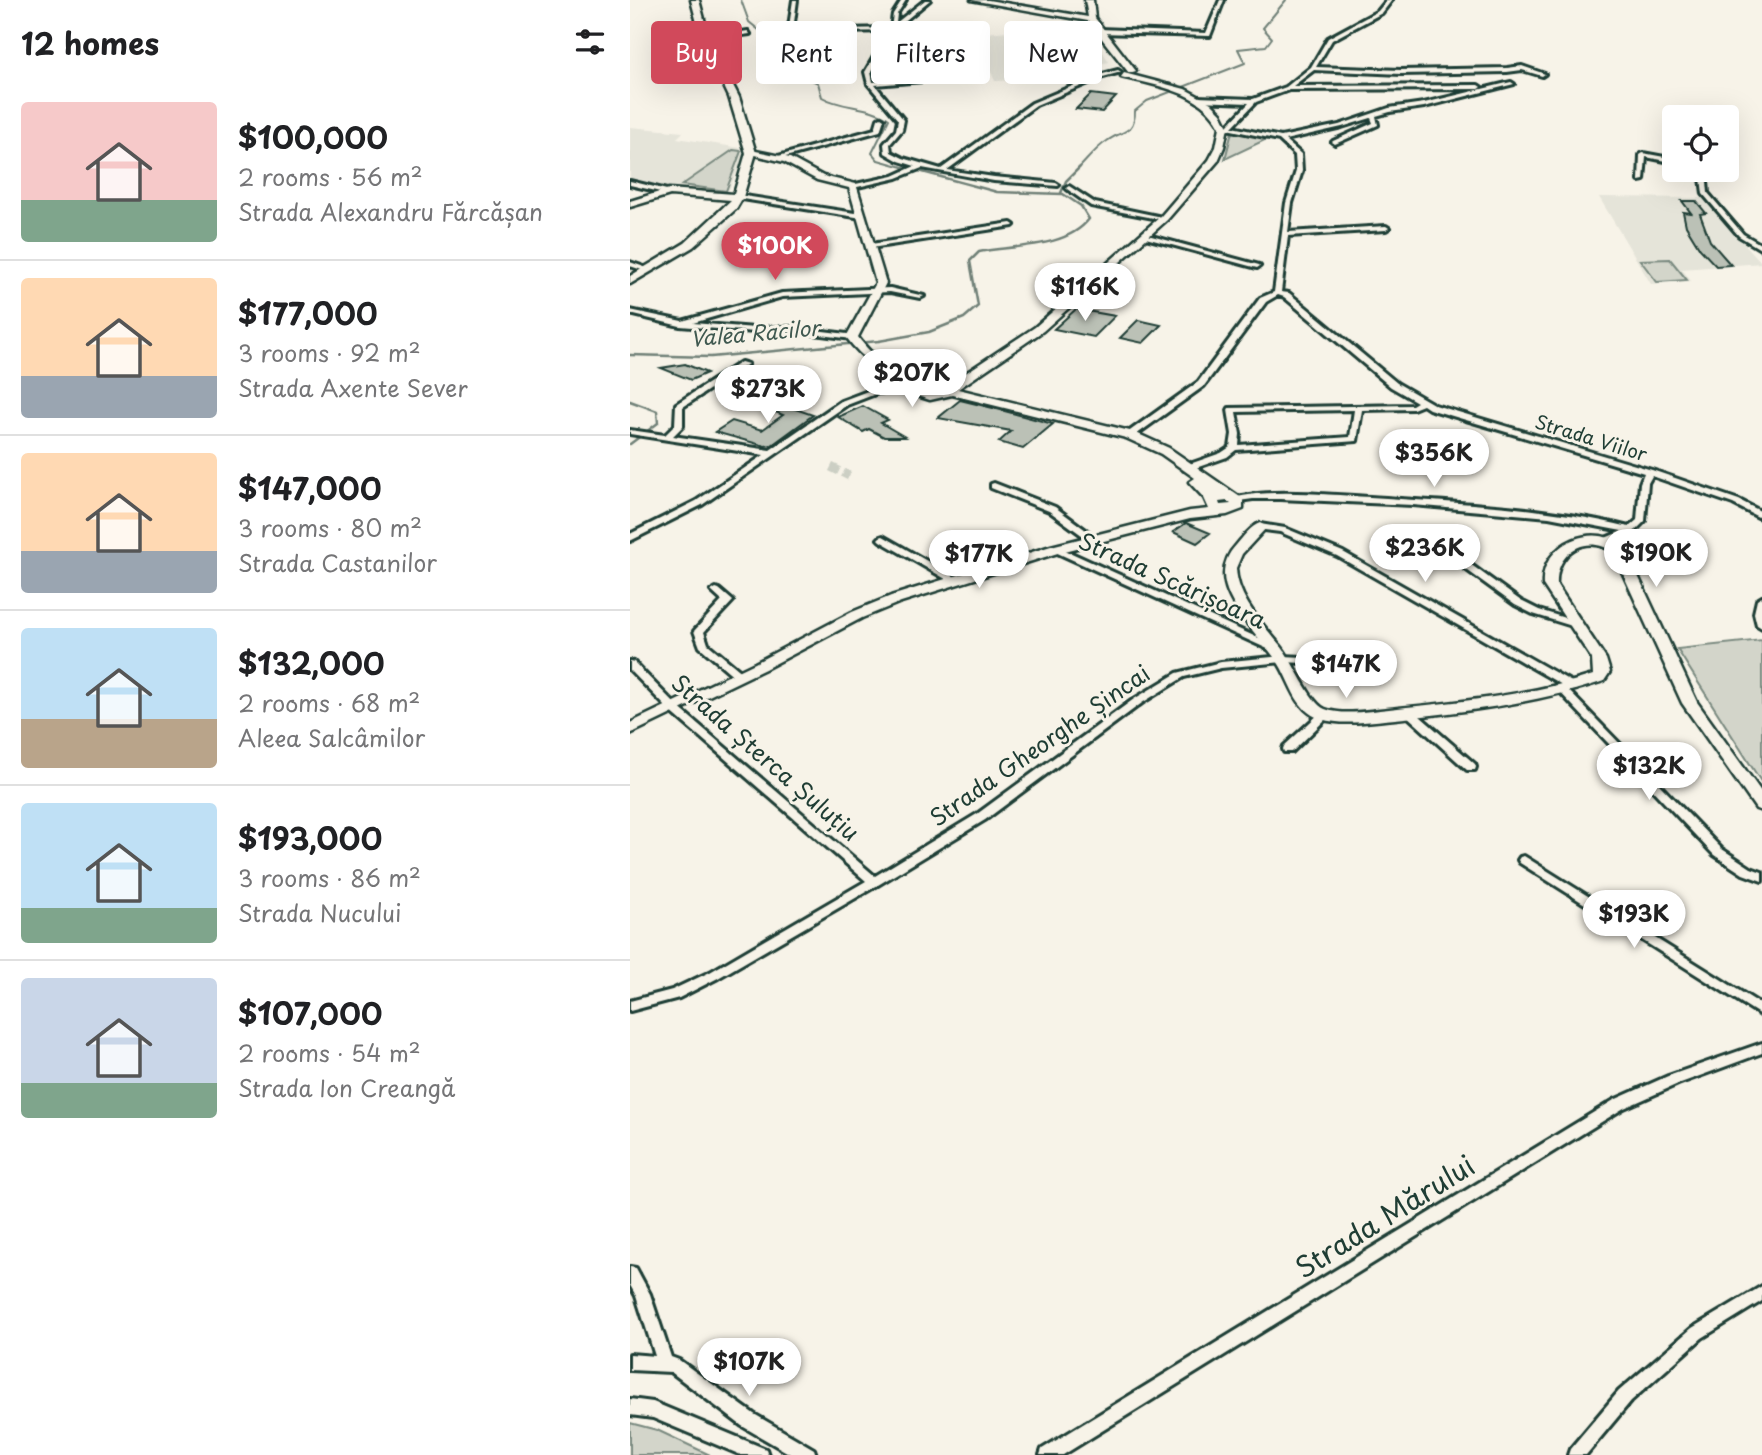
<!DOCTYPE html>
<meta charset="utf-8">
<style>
body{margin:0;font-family:"Playpen Sans",sans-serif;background:#f2f2f2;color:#202124;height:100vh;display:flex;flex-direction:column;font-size:26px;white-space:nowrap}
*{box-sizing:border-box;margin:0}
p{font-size:23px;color:#757577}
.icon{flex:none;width:38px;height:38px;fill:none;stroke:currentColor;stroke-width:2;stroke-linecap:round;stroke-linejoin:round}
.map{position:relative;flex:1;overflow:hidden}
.side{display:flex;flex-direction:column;background:#fff;width:630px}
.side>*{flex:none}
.banner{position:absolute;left:21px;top:21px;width:665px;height:63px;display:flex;gap:14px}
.fabs{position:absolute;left:1032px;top:105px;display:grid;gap:14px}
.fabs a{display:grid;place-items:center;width:77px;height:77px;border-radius:7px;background:#fff;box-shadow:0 7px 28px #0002;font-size:35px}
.price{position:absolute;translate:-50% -60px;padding:0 16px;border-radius:24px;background:#fff;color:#222;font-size:23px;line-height:46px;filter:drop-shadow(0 2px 4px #0008)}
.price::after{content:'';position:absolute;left:50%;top:42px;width:21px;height:16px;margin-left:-10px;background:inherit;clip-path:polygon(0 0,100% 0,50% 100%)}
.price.on{background:#d1495b;color:#fff}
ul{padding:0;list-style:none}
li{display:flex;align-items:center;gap:21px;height:175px;padding:0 21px}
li+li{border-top:2px solid #e0e0e0}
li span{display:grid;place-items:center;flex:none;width:196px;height:140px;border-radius:7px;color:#555}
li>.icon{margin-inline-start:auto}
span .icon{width:84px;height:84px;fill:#fffc;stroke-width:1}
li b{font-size:30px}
h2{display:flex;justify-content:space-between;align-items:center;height:84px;padding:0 21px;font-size:30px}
.pill{padding:0 24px;border-radius:7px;background:#fff;box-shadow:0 7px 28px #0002;font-size:24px;line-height:63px}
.pill.on{background:#d1495b;color:#fff}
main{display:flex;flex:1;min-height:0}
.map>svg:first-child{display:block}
</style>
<main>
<section class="side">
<h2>12 homes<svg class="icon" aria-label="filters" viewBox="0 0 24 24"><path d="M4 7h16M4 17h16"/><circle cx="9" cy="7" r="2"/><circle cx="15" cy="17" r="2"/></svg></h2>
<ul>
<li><span style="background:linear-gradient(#f6c9c9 70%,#7fa58c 0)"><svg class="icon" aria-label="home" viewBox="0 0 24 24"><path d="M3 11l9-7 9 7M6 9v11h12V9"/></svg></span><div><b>$100,000</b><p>2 rooms · 56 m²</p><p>Strada Alexandru Fărcășan</p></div></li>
<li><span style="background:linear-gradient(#ffd9b3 70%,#9aa5b1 0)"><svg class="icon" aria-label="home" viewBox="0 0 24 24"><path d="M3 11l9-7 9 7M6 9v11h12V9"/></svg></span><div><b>$177,000</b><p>3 rooms · 92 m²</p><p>Strada Axente Sever</p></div></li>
<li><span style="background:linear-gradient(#ffd9b3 70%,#9aa5b1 0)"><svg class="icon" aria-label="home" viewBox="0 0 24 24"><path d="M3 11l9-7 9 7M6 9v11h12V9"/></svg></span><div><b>$147,000</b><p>3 rooms · 80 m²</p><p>Strada Castanilor</p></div></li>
<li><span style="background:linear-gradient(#bfe0f5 65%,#b9a48a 0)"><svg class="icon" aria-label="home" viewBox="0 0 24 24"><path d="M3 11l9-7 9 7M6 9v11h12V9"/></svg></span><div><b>$132,000</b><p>2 rooms · 68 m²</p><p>Aleea Salcâmilor</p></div></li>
<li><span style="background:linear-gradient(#bfe0f5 75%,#7fa58c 0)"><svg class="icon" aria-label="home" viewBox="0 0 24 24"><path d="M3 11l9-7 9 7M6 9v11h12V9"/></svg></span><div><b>$193,000</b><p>3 rooms · 86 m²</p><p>Strada Nucului</p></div></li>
<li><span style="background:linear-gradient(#c9d6e8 75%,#7fa58c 0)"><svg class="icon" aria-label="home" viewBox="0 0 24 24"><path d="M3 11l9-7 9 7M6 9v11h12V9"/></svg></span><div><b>$107,000</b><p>2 rooms · 54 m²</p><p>Strada Ion Creangă</p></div></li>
</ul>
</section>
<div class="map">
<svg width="1132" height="1455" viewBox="0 0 1132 1455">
<rect width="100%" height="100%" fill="#f7f3e8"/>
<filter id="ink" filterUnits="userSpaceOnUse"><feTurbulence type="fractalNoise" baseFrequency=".0143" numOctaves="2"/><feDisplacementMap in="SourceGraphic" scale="14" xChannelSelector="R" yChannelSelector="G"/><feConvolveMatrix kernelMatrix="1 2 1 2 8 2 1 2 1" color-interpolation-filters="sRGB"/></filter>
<g filter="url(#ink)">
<path fill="#e5e4d9" d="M 446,25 L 462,34 L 479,62 L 391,80 L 365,81 L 344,34 Z
M 0,127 L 53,132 L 47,138 L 117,149 L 97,194 L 17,184 L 0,180 Z
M 969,197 L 1073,198 L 1132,263 L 1052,269 L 1061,281 L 1021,284 Z"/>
<path fill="#d3d5ca" stroke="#79897f" stroke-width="2" d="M 602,132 L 639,138 L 595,159 Z
M 103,150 L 111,151 L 96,191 L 52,185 Z
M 1040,259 L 1057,280 L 1027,282 L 1010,260 Z
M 1132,640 L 1132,783 L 1047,649 Z
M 0,1423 L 27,1430 L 80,1455 L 0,1455 Z"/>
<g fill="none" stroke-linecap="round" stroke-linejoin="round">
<path stroke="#6f8077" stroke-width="2" d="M 111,0 L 119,22 L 155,51 L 170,74 L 188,83 L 192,97 C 213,109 239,105 259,119 L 242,153 L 248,160 L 280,169
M 448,169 C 457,160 466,148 477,141 C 492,130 505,134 505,111 L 517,101 L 615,63 L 608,49 L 636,46 L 642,38 L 633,28 L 656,0"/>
<path stroke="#6f8077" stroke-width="2.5" d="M 431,193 L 436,181 L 450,167
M 0,355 L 81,357 L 249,341 L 299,332 L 334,318 L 348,306 L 340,261 L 349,252 C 383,245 436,249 459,219 L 451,206 L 433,194 L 367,192 L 274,167
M 0,401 L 27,411 L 28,423 L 0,444"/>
</g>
<path fill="#bbc1b6" stroke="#1f3d34" stroke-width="2" d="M 461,94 L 486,97 L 472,112 L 446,109 Z
M 1052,201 L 1066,201 L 1076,213 L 1070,214 L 1080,241 L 1101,265 L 1086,266 L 1070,249 L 1056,226 L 1053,212 L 1061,213 Z
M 446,309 L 485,316 L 464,337 L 424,329 Z
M 508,320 L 531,325 L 513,343 L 490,338 Z
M 55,364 L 77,373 L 61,380 L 31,368 Z
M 131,397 L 183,415 L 142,445 L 135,446 L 85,432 L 102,421 L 132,430 L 153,415 L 128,405 Z
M 330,400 L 367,409 L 423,424 L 393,449 L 369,442 L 381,431 L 308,418 Z
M 233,406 L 258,420 L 251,423 L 275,437 L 254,437 L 239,429 L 233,432 L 208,417 Z
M 556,523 L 580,533 L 567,543 L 543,532 Z"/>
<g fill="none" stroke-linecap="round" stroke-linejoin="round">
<path stroke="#cccfc4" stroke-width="9" stroke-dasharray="9 4.5" stroke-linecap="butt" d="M 201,467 L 219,476"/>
<g stroke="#1f3d34" stroke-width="6">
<path id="street" d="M 163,0 L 167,0 L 163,30 L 261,28 L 263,14 L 272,0 L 276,0 L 267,14 L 266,23 L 295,0 L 300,0 L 265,29 L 241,72 L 243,82 L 335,75 L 333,63 L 338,62 L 340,77 L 245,85 L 274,120 L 272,130 L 260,144 L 261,152 L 273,158 L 311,169 L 402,103 L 469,75 L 488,70 L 491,72 L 473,77 L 406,105 L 317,170 L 364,177 L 426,183 L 429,185 L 428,186 L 364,181 L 292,168 L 267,178 L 223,188 L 220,186 L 221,185 L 263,176 L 285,166 L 269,161 L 255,153 L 254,144 L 266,130 L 268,120 L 238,84 L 235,72 L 259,31 L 158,33 Z
M 590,0 L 594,0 L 580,36 L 469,33 L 466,31 L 469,29 L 576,33 Z
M 757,0 L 762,0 L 752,13 L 702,40 L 686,67 L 771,70 L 877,68 L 892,66 L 915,74 L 912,76 L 892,70 L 877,72 L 771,74 L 684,70 L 663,86 L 848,85 L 851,87 L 848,89 L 659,90 L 626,102 L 602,127 L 651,137 L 709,125 L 759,108 L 794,103 L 881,82 L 884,84 L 794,107 L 760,112 L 746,116 L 748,125 L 705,144 L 702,142 L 703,141 L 743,123 L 741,118 L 712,127 L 655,140 L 671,154 L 672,171 L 662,203 L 658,232 L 756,226 L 759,228 L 756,230 L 658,236 L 651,292 L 659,293 L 767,383 L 805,405 L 1022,470 L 1109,500 L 1132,512 L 1132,519 L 1103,504 L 1022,476 L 1018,483 L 1015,521 L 1004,532 L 976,544 L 971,541 L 973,539 L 992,531 L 919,517 L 783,505 L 650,499 L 623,499 L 602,502 L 602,498 C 645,488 696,495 740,497 C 826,503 915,506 999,527 L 1007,520 L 1010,483 L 1014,473 L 799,409 L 793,405 L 783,409 L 732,410 L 727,441 L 606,450 L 597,457 L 560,470 L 554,470 L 554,466 L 591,453 L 600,447 L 602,434 L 598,410 L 599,408 L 782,405 L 787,402 L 761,387 L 654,297 L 648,295 L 636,302 L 574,386 L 503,437 L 497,437 L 497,433 L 568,382 L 630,298 L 644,292 L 656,203 L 666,171 L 665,155 L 649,140 L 592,128 L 592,126 L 597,126 L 619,103 L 567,101 L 564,99 L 567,97 L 623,99 L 656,87 L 681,67 L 698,38 L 748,11 ZM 724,410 L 720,437 L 609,445 L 610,434 L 606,412 Z
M 118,31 L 120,34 L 75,40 L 72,38 Z
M 1081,113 L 1085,113 L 1085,117 L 1079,117 Z
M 251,117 L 254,119 L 250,131 L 148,159 L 145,157 L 245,129 L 248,119 Z
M 1013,153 L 1045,159 L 1045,163 L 1016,157 L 1014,180 L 1009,181 L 1010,155 Z
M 1070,170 L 1076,170 L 1078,193 L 1113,234 L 1132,245 L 1132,250 L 1109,236 L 1073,194 Z
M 0,181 L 41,191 L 42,192 L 39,194 L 0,185 Z
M 439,186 L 465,203 L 537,218 L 534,220 L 461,206 L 437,189 L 436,188 Z
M 108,195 L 232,214 L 235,216 L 232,218 L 106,198 L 106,196 Z
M 381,223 L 384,225 L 383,226 L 241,248 L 238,246 L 241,244 Z
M 514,234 L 629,265 L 630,266 L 627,268 L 512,237 L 512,235 Z
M 0,262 L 20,269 L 21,270 L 18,272 L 0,266 Z
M 260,288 L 294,296 L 290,298 L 260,292 L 152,297 L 63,323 L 125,328 L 161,327 L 225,335 L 226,337 L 222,339 L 161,331 L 125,332 L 50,326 L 0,314 L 0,310 L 52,321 L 152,293 Z
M 111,362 L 118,364 L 53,407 L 53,426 L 43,436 L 140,450 L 211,401 L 243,389 L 286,383 L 290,385 L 286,387 L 248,393 L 217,405 L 72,505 L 0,541 L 0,534 L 66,501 L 134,455 L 0,434 L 0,430 L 35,435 L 45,425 L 46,404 Z
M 364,483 L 425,507 L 468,539 L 463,542 L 460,541 L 419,511 L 361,488 L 361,484 Z
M 630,524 L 655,528 L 713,552 L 947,685 L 948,687 L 947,689 L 943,690 L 936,688 L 1092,849 L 1121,868 L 1132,872 L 1132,881 L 1113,874 L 1084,855 L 927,689 L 928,687 L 934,686 L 707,556 L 650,532 L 627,529 L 627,525 Z
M 253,536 L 327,578 L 329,580 L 324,583 L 321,582 L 250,541 L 248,539 L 250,537 Z
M 757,544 L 829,556 L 891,601 L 909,610 L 948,622 L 950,624 L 948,626 L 942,626 L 903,614 L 885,605 L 823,560 L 754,549 L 752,547 Z
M 426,546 L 646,646 L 648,648 L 643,651 L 640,650 L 423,551 L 421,549 Z
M 86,588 L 89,589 L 103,601 L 74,632 L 78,644 L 114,674 L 115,676 L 114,678 L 106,678 L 70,647 L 64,631 L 92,601 L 81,591 Z
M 1132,597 L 1132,628 L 1127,625 L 1124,613 L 1127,600 Z
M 653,656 L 756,661 L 761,664 L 756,667 L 653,662 L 591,668 L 554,677 L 512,703 L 355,820 L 248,885 L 88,978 L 49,998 L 0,1011 L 0,1001 L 42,990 L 80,972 L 236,881 L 39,710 L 0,670 L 0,661 L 4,662 L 47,706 L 245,876 L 347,814 L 504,699 L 547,673 L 591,662 Z
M 779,709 L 783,710 L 845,764 L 846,767 L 845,770 L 837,770 L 775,714 L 774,712 L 775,710 Z
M 694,712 L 699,715 L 698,717 L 662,752 L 654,752 L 653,749 L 654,746 L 690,713 Z
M 894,856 L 1132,1005 L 1132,1016 L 890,863 L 888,860 L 890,857 Z
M 1132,1043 L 1132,1053 L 1048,1084 L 994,1108 L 433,1455 L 410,1455 L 412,1449 L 984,1100 L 1038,1076 Z
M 0,1267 L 6,1268 L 20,1294 L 41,1357 L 49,1360 L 124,1414 L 184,1449 L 186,1455 L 162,1455 L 112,1426 L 41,1372 L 0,1370 L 0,1354 L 25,1356 L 6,1296 L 0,1285 Z
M 1132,1286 L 1132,1301 L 1072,1338 L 1001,1401 L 956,1455 L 938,1455 L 940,1449 L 989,1391 L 1062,1328 Z
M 0,1399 L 23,1402 L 136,1449 L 138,1455 L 111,1455 L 23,1418 L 0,1415 Z"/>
</g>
<g stroke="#1f3d34" stroke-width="5">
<path id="secondary" d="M 341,0 L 358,0 L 458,17 L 455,0 L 463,0 L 465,18 L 506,71 L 499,73 L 458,21 Z
M 494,73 L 555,89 L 581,103 L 591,113 L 598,127 L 594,147 L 588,161 L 537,220 L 413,331 L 328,389 L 504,432 L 539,448 L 613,499 L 613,509 L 597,515 L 560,519 L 431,552 L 271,602 L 232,618 L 135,669 L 0,734 L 0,723 L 125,663 L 222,612 L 261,596 L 421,546 L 560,511 L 579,509 L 574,498 L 559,482 L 565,478 L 531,454 L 496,438 L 322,395 L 300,400 L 281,394 L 278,388 L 282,383 C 254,375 233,360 216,337 L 246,283 L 219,188 L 187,180 L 154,162 L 117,153 L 121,150 L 160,158 L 193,176 L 226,184 L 256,283 L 228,337 C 241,355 264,374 287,378 C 302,380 306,373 325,380 L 405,327 L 531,216 L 579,160 L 586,147 L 590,127 C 572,91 527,86 491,77 ZM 307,382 L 316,384 L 317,387 L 305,393 L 290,390 L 293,385 ZM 597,501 L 601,504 L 590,505 L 589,502 Z
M 630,523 L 637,527 L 612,554 L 606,568 C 607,598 632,623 650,645 C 663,660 680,703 695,709 C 713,716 740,711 759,709 C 826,702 898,696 963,675 L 962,659 L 913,585 C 910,543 968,518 996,550 L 1067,702 L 1132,793 L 1132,811 L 1126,809 L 1052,703 L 983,552 C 956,533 925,553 927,585 L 976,659 L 980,672 L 974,681 C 908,703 835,712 765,719 C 742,721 713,726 691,719 C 664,710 661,681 647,661 C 624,628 569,584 607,544 C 613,537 621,526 630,523 Z"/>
</g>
<g stroke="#1f3d34" stroke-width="5">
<path id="primary" d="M 61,0 L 69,0 L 79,38 L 109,97 L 126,153 L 113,197 L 106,209 L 63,247 L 0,284 L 0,276 L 55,243 L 101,200 L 40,195 L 0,207 L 0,201 L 39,189 L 104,194 L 116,153 L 99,97 L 71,38 Z"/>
</g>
<use href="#street" fill="#f7f3e8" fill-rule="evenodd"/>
<use href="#secondary" fill="#f7f3e8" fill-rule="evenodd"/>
<use href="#primary" fill="#f7f3e8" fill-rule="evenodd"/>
</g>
</g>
<g text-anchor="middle" stroke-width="6" stroke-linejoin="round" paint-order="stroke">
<g font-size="19" fill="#1f3d34" stroke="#f7f3e8">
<text transform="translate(961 438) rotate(17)" y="7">Strada Viilor</text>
</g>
<g font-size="21" font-style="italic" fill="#405950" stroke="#f7f3e8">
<text transform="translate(125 334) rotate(-5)" y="7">Valea Racilor</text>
</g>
<g font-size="23" fill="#1f3d34" stroke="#f7f3e8">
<text transform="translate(542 581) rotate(24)" y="8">Strada Scărișoara</text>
<text transform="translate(410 746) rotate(-35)" y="8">Strada Gheorghe Șincai</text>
<text transform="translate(135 758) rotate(41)" y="8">Strada Șterca Șuluțiu</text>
</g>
<g font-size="28" fill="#1f3d34" stroke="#f7f3e8">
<text transform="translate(755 1217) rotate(-32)" y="10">Strada Mărului</text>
</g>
</g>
</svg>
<div class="fabs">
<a><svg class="icon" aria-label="locate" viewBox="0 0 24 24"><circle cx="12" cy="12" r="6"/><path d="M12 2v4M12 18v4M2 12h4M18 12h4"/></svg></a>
</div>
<b class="price on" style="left:145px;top:282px">$100K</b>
<b class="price" style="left:455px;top:323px">$116K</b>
<b class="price" style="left:282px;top:409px">$207K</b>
<b class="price" style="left:138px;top:425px">$273K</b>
<b class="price" style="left:804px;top:489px">$356K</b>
<b class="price" style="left:795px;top:584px">$236K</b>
<b class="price" style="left:1026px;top:589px">$190K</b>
<b class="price" style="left:349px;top:590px">$177K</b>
<b class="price" style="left:716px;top:700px">$147K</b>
<b class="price" style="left:1019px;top:802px">$132K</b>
<b class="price" style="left:1004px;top:950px">$193K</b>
<b class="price" style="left:119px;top:1398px">$107K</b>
<div class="banner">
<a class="pill on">Buy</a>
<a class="pill">Rent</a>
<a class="pill">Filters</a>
<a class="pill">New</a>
</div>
</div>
</main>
